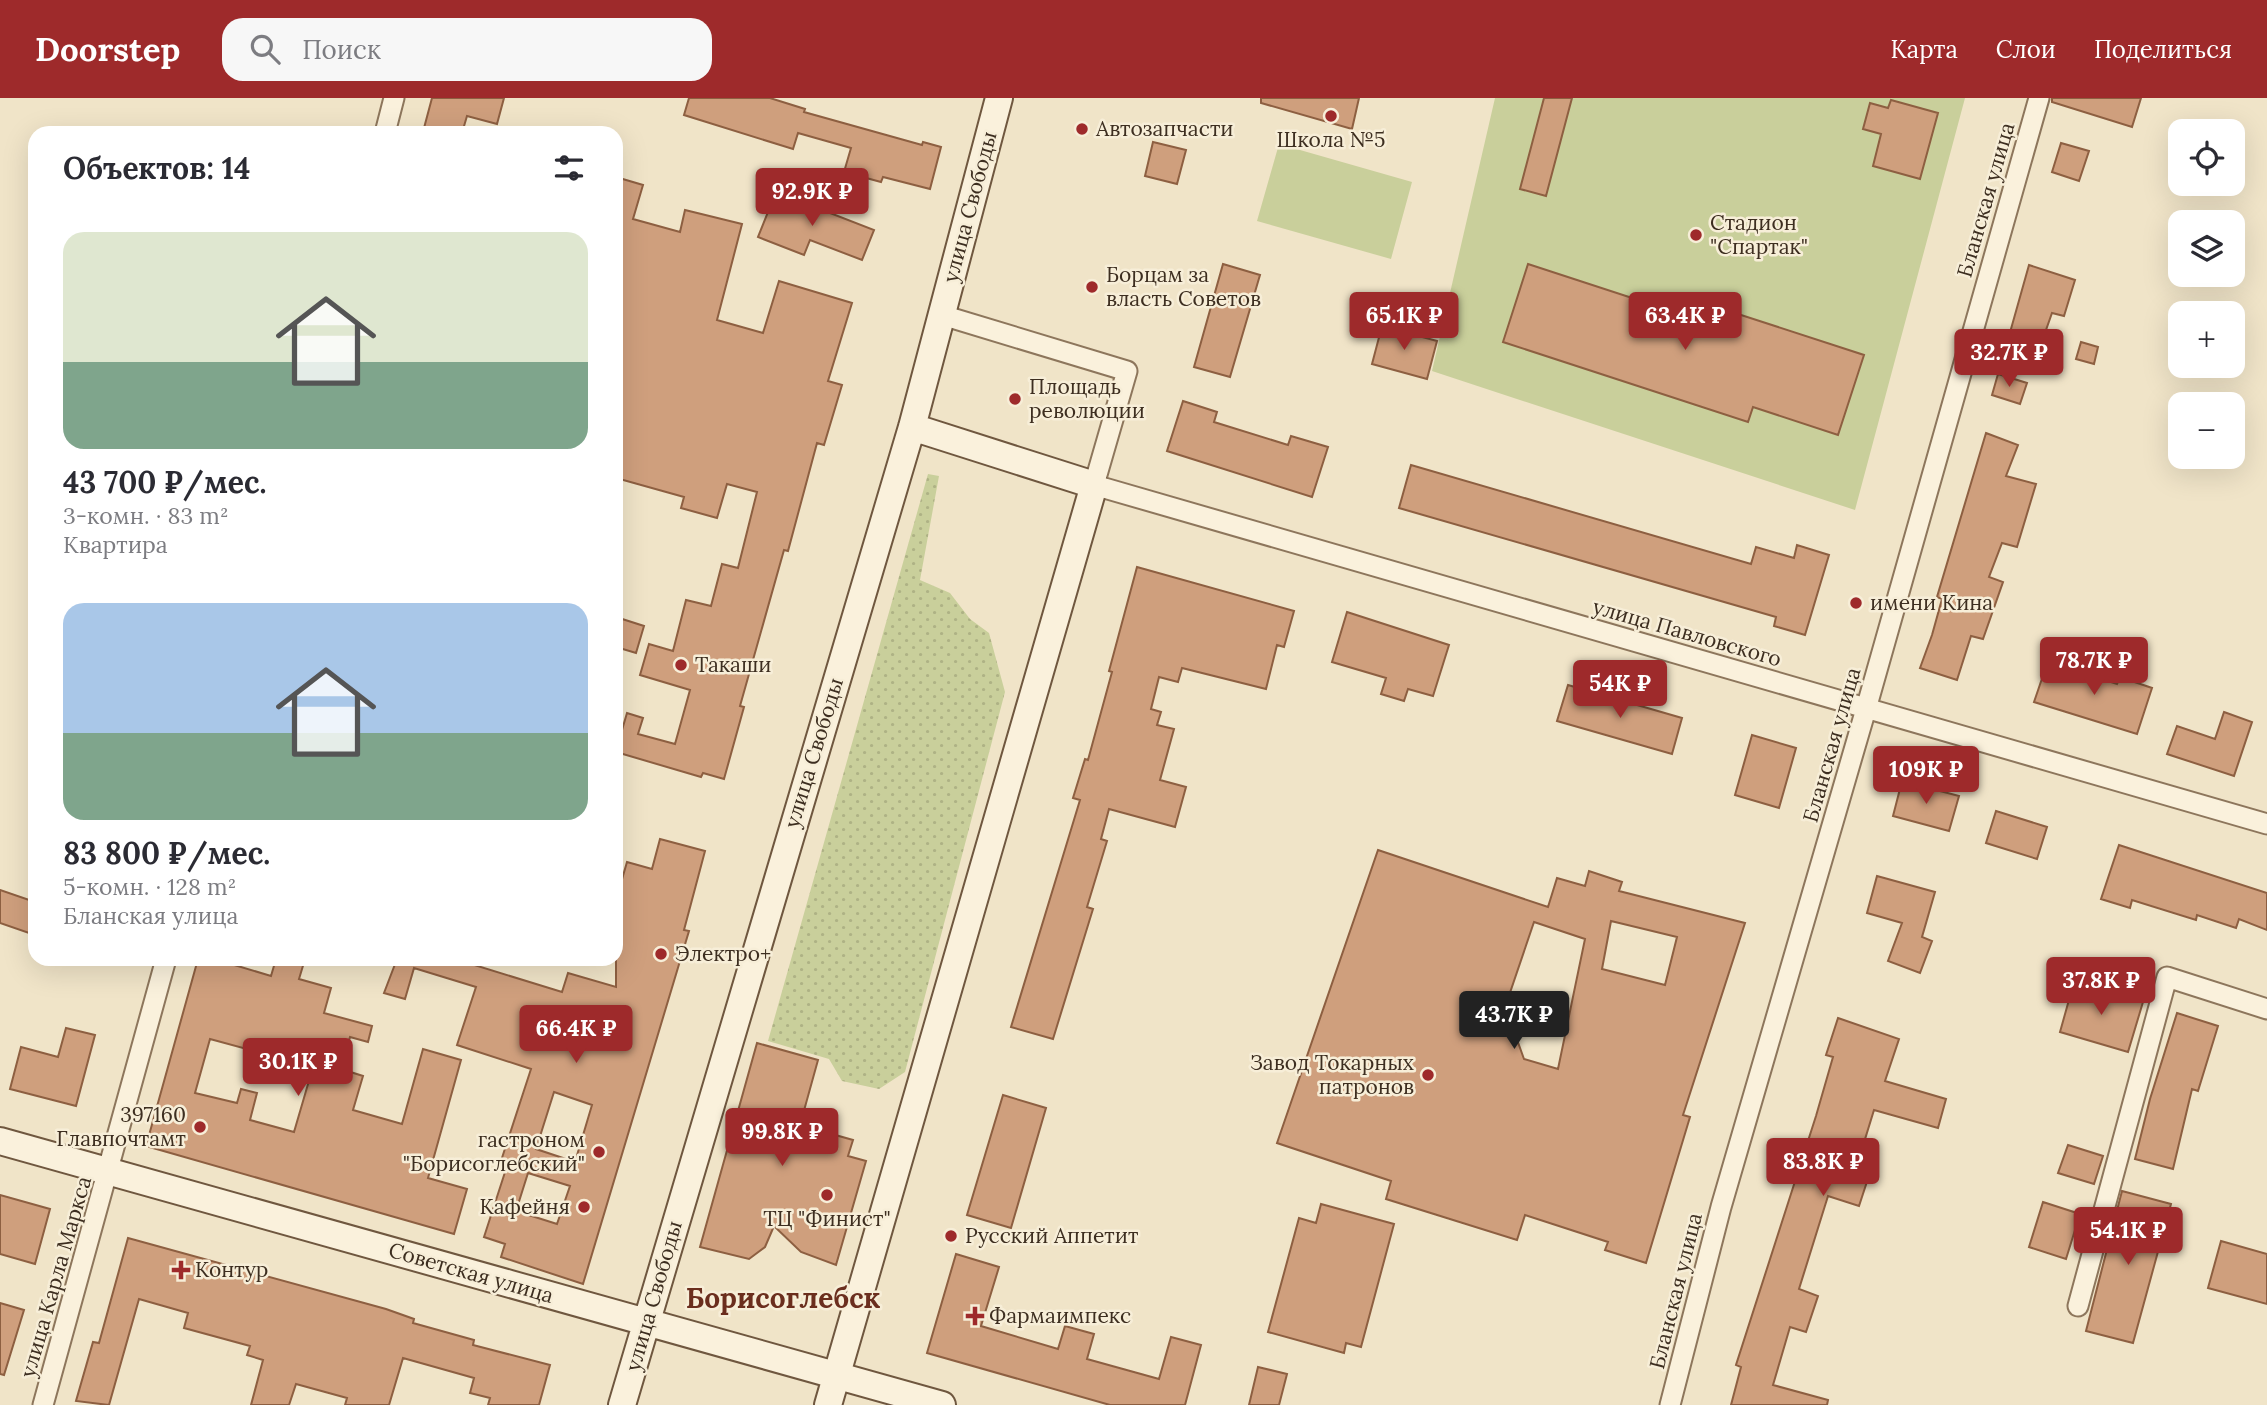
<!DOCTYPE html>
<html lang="ru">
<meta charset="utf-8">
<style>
body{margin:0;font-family:Lora,serif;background:#f7f7f7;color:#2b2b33;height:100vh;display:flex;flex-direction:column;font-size:26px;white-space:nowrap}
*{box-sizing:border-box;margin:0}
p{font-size:23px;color:#7c7c81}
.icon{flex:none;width:38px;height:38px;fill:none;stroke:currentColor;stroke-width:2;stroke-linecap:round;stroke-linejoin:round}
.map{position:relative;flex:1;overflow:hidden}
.details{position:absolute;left:28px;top:28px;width:595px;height:840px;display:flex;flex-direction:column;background:#fff;border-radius:21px;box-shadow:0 7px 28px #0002}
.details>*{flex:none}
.buttons{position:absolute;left:2168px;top:21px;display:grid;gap:14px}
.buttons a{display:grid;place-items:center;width:77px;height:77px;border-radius:14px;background:#fff;box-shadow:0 7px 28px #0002;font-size:35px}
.price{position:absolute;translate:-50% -60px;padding:0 16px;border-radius:7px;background:#9e2a2b;color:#fff;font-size:23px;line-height:46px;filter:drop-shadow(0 2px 4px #0008)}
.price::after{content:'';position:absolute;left:50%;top:42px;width:21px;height:16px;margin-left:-10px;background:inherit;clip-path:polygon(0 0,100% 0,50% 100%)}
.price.on{background:#222;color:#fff}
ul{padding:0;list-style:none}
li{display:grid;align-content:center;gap:14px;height:371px;padding:0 35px}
li span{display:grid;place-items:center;height:217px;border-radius:21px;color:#555}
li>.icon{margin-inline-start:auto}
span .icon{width:126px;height:126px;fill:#fffc;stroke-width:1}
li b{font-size:30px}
h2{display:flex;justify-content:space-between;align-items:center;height:84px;padding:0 35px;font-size:30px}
header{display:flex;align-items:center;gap:42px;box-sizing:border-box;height:98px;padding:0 35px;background:#9e2a2b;color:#fff}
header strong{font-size:33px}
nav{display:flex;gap:38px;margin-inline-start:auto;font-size:24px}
.search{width:490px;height:63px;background:#f7f7f7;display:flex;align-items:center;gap:18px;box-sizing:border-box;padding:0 24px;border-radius:21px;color:#7c7c81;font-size:26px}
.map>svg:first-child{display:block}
</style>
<header>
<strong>Doorstep</strong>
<div class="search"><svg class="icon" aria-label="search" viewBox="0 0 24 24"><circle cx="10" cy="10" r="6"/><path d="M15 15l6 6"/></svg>Поиск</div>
<nav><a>Карта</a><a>Слои</a><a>Поделиться</a></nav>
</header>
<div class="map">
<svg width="2267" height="1307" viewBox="0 0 2267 1307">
<defs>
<pattern id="park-dots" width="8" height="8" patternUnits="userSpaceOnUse" patternTransform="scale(1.75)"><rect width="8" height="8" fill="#c9cf9b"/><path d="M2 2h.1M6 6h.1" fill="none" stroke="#aeb285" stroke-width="1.8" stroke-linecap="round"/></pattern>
</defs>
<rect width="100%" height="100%" fill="#f0e4c8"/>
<path fill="#c9cf9b" d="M 1495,0 L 1965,0 L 1855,412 L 1432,273 Z
M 1279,46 L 1412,84 L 1391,161 L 1257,123 Z"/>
<path fill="url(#park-dots)" d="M 928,376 L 939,378 L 920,482 L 950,495 L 970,521 L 989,535 L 1005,594 L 905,974 L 879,991 L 842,983 L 829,961 L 768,943 Z"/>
<path fill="#cf9f7d" stroke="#8d5f41" stroke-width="2" fill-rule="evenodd" d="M 432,0 L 504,0 L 497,26 L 467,18 L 462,35 L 444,35 L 424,30 Z
M 689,0 L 770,0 L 805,11 L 804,14 L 922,47 L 923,44 L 941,49 L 930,91 L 883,79 L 881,84 L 844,74 L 851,50 L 798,35 L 793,51 L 684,17 Z
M 1261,0 L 1359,0 L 1352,31 L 1261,5 Z
M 1544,0 L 1572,0 L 1546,98 L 1520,91 Z
M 2052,0 L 2141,0 L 2132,29 L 2052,4 Z
M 1891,2 L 1938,15 L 1920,81 L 1873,68 L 1881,36 L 1863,31 L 1870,5 L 1888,10 Z
M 1153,44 L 1186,52 L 1177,86 L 1145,78 Z
M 2061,45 L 2089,53 L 2079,83 L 2052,74 Z
M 616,79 L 643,87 L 633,121 L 680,134 L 685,112 L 742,126 L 717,222 L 763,235 L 779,183 L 852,205 L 828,283 L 842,287 L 824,347 L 817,345 L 788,453 L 784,452 L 740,608 L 744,609 L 724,681 L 703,675 L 701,679 L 616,654 L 616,630 L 622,632 L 627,615 L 643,620 L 638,636 L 675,646 L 690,592 L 640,577 L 649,546 L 673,553 L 686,502 L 711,508 L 722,466 L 738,470 L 757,394 L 727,386 L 717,420 L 681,410 L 684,399 L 616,380 Z
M 776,94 L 874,132 L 862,162 L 810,142 L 804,157 L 758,139 Z
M 1223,166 L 1260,177 L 1230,279 L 1194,269 Z
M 1528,166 L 1730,232 L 1735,215 L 1864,257 L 1838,337 L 1753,309 L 1748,324 L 1503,244 Z
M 2029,167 L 2075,182 L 2064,218 L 2052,215 L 2040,249 L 2009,238 Z
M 1382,228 L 1437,243 L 1427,281 L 1372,266 Z
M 2081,244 L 2098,249 L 2094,266 L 2076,261 Z
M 1998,276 L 2027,285 L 2020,306 L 1992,297 Z
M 1183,303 L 1217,314 L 1214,324 L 1288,347 L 1291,338 L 1328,349 L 1312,399 L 1167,353 Z
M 1986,335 L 2018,347 L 2006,378 L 2036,386 L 2017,449 L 2002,445 L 1989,479 L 2003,484 L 1983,541 L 1971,538 L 1957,582 L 1920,570 L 1932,537 L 1942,501 L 1937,499 Z
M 1411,367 L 1751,466 L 1756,449 L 1794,460 L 1797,447 L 1829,457 L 1805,537 L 1774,528 L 1776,519 L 1399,410 Z
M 1137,469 L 1294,513 L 1284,549 L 1277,547 L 1266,591 L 1182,570 L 1178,584 L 1159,579 L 1151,611 L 1161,614 L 1157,627 L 1174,631 L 1160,682 L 1186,689 L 1175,729 L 1109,711 L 1101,741 L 1107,743 L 1087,809 L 1093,811 L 1053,941 L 1011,929 L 1080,702 L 1073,700 L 1085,661 L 1088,662 L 1112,574 L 1109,573 Z
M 1347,514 L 1449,547 L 1433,598 L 1408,591 L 1404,603 L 1381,596 L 1386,580 L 1332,564 Z
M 616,519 L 644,528 L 636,555 L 616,549 Z
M 2048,563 L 2117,586 L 2120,579 L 2152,590 L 2137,636 L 2034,604 Z
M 1568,587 L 1682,620 L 1672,656 L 1557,623 Z
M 2224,614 L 2252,624 L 2234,678 L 2167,656 L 2177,628 L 2215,641 Z
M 1752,637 L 1796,650 L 1779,710 L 1735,697 Z
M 1902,683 L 1959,698 L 1949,733 L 1893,718 Z
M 1996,713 L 2047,729 L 2037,761 L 1986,745 Z
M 660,741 L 705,753 L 684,832 L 689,833 L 583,1186 L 501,1159 L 505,1146 L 484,1139 L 507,1068 L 500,1066 L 531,971 L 457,947 L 476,889 L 414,870 L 405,901 L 384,895 L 397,861 L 455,861 L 562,894 L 568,875 L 616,889 L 616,802 L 627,764 L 652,771 ZM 554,994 L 592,1007 L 575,1064 L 536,1051 ZM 528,1075 L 570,1088 L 557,1126 L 516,1113 Z
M 2119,747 L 2267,795 L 2267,832 L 2239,821 L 2236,830 L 2197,817 L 2196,822 L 2132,802 L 2130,810 L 2101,801 Z
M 1378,752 L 1548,809 L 1557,780 L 1585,788 L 1589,773 L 1622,784 L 1619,793 L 1745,825 L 1683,1017 L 1690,1019 L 1646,1165 L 1605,1152 L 1608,1144 L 1525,1117 L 1517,1142 L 1386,1101 L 1391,1083 L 1277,1045 ZM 1611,823 L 1677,839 L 1665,887 L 1602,871 ZM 1534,824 L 1585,841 L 1558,971 L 1524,961 L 1515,936 L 1498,930 Z
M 1877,778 L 1935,794 L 1922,839 L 1932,843 L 1920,875 L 1888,863 L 1902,825 L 1867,815 Z
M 0,792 L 35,804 L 35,817 L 29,835 L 0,825 Z
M 198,861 L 232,861 L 231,866 L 271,878 L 276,861 L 305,861 L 299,881 L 331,890 L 324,915 L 372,928 L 368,944 L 350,939 L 341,971 L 363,978 L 353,1012 L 402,1026 L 423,951 L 461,962 L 428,1080 L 467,1091 L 454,1136 L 146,1048 ZM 210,941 L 313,969 L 294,1034 L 250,1022 L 257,995 L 241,991 L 237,1005 L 195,995 Z
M 2074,884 L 2143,904 L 2128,954 L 2060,934 Z
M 2177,915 L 2218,928 L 2198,993 L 2192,991 L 2173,1071 L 2135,1061 L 2150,1001 Z
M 1838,920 L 1899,941 L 1885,983 L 1946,1001 L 1938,1030 L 1874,1012 L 1862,1051 L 1876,1056 L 1859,1108 L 1828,1098 L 1799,1191 L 1818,1198 L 1806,1234 L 1790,1229 L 1773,1287 L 1828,1302 L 1827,1307 L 1731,1307 L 1741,1269 L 1736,1267 L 1816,1018 L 1833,959 L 1826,957 Z
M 66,930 L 95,937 L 76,1008 L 10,991 L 21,949 L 58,959 Z
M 757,945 L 818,962 L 800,1027 L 853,1042 L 848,1058 L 866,1063 L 836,1167 L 801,1154 L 774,1128 L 765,1149 L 749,1161 L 700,1149 Z
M 1003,997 L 1046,1010 L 1011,1130 L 967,1117 Z
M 2068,1047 L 2103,1058 L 2094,1086 L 2058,1075 Z
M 2122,1093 L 2171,1106 L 2133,1245 L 2086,1233 Z
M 0,1097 L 50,1111 L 35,1166 L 0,1156 Z
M 2043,1104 L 2080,1116 L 2066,1161 L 2029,1149 Z
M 1321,1106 L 1394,1126 L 1361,1249 L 1346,1245 L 1344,1255 L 1268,1234 L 1299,1120 L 1316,1125 Z
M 128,1140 L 386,1211 L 414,1221 L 413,1225 L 474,1242 L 473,1247 L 550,1267 L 539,1307 L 488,1307 L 490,1300 L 470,1295 L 474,1280 L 403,1260 L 389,1307 L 345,1307 L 347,1300 L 296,1286 L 289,1307 L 251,1307 L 263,1262 L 247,1257 L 250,1248 L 184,1230 L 188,1215 L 139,1201 L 109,1307 L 76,1303 L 93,1244 L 99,1245 Z
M 2221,1143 L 2267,1156 L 2267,1206 L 2208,1190 Z
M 956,1156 L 999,1169 L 981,1228 L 1058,1251 L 1065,1228 L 1094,1236 L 1087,1261 L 1159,1281 L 1171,1239 L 1201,1247 L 1185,1307 L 1110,1307 L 927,1255 Z
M 0,1205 L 24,1212 L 4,1277 L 0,1276 Z
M 1258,1269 L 1287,1276 L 1279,1307 L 1249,1307 Z"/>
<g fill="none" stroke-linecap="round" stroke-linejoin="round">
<g stroke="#8d765c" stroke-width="23">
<path id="street" d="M 385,35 L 394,0
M 942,217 L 1127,273 L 1094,387 L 2267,726
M 2078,1208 L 2167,879 L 2267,911
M 43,1307 L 166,861
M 1670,1307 L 1721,1109 L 1866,611 L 2039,0"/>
</g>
<g stroke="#6f573f" stroke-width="30">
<path id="secondary" d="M 0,1043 L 942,1307
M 622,1307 L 912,329 L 999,0
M 828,1307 L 1094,387 L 912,329"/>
</g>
<use href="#street" stroke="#faf1dc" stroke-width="19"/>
<use href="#secondary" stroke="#faf1dc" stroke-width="26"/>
</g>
<g fill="#9e2a2b" stroke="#f7eed8" stroke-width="2.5">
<circle cx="1331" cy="18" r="7"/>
<circle cx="1082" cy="31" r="7"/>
<circle cx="1696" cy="137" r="7"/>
<circle cx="1092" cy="189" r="7"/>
<circle cx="1015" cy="301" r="7"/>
<circle cx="1856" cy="505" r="7"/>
<circle cx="681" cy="567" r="7"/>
<circle cx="661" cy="856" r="7"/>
<circle cx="1428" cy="977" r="7"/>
<circle cx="200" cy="1029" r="7"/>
<circle cx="599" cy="1054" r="7"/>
<circle cx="827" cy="1097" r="7"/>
<circle cx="584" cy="1109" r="7"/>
<circle cx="951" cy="1138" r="7"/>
<path d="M177.5 1161.5h7v7h7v7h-7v7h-7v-7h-7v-7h7z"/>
<path d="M971.5 1207.5h7v7h7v7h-7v7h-7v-7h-7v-7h7z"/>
</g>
<g text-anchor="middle" stroke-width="5" stroke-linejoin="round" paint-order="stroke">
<g font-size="21" fill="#3d2e20" stroke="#f7eed8" text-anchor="start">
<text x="1096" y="38">Автозапчасти</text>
<text x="1331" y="49" text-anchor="middle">Школа №5</text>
<text x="1710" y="132">Стадион<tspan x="1710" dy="24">"Спартак"</tspan></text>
<text x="1106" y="184">Борцам за<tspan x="1106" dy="24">власть Советов</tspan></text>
<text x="1029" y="296">Площадь<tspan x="1029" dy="24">революции</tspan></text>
<text x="1870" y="512">имени Кина</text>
<text x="695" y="574">Такаши</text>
<text x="675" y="863">Электро+</text>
<text x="1414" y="972" text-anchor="end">Завод Токарных<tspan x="1414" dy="24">патронов</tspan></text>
<text x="186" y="1024" text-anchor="end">397160<tspan x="186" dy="24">Главпочтамт</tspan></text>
<text x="585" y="1049" text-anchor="end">гастроном<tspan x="585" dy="24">"Борисоглебский"</tspan></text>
<text x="570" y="1116" text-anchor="end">Кафейня</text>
<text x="827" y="1128" text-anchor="middle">ТЦ "Финист"</text>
<text x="965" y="1145">Русский Аппетит</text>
<text x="195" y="1179">Контур</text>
<text x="989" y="1225">Фармаимпекс</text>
</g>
<g font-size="21" fill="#3d2e20" stroke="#f7eed8">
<text transform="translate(1986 102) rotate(-74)" y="7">Бланская улица</text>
<text transform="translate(970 109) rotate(-75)" y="7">улица Свободы</text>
<text transform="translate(1687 535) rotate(16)" y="7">улица Павловского</text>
<text transform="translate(1832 647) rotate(-74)" y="7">Бланская улица</text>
<text transform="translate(814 655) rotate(-73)" y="7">улица Свободы</text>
<text transform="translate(471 1175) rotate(16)" y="7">Советская улица</text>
<text transform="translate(56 1179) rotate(-74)" y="7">улица Карла Маркса</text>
<text transform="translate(1676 1193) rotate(-76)" y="7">Бланская улица</text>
<text transform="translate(654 1198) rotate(-74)" y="7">улица Свободы</text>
</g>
<g font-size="28" font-weight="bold" fill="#6b2e1e" stroke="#f7eed8">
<text x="783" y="1210">Борисоглебск</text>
</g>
</g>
</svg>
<div class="buttons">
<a><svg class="icon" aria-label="locate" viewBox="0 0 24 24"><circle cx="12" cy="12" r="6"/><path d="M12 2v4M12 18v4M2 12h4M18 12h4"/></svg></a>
<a><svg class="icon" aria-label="layers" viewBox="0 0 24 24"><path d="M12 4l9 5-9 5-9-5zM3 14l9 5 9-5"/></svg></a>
<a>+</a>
<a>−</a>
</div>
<b class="price" style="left:812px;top:130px">92.9K ₽</b>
<b class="price" style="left:1404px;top:254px">65.1K ₽</b>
<b class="price" style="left:1685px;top:254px">63.4K ₽</b>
<b class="price" style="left:2009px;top:291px">32.7K ₽</b>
<b class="price" style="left:2094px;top:599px">78.7K ₽</b>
<b class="price" style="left:1620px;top:622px">54K ₽</b>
<b class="price" style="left:1926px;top:708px">109K ₽</b>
<b class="price" style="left:2101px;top:919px">37.8K ₽</b>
<b class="price on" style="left:1514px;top:953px">43.7K ₽</b>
<b class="price" style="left:576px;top:967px">66.4K ₽</b>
<b class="price" style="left:298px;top:1000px">30.1K ₽</b>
<b class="price" style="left:782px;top:1070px">99.8K ₽</b>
<b class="price" style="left:1823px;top:1100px">83.8K ₽</b>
<b class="price" style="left:2128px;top:1169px">54.1K ₽</b>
<section class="details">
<h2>Объектов: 14<svg class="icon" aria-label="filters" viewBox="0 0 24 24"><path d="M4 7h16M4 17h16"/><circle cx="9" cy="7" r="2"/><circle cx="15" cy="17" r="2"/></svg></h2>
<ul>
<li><span style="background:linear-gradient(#dfe7d0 60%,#7fa58c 0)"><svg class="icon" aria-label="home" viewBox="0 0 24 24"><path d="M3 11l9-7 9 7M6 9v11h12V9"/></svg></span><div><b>43 700 ₽/мес.</b><p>3-комн. · 83 m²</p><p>Квартира</p></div></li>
<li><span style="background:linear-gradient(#a9c7e8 60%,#7fa58c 0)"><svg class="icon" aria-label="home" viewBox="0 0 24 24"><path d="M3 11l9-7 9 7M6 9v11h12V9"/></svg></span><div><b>83 800 ₽/мес.</b><p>5-комн. · 128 m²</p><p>Бланская улица</p></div></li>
</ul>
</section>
</div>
